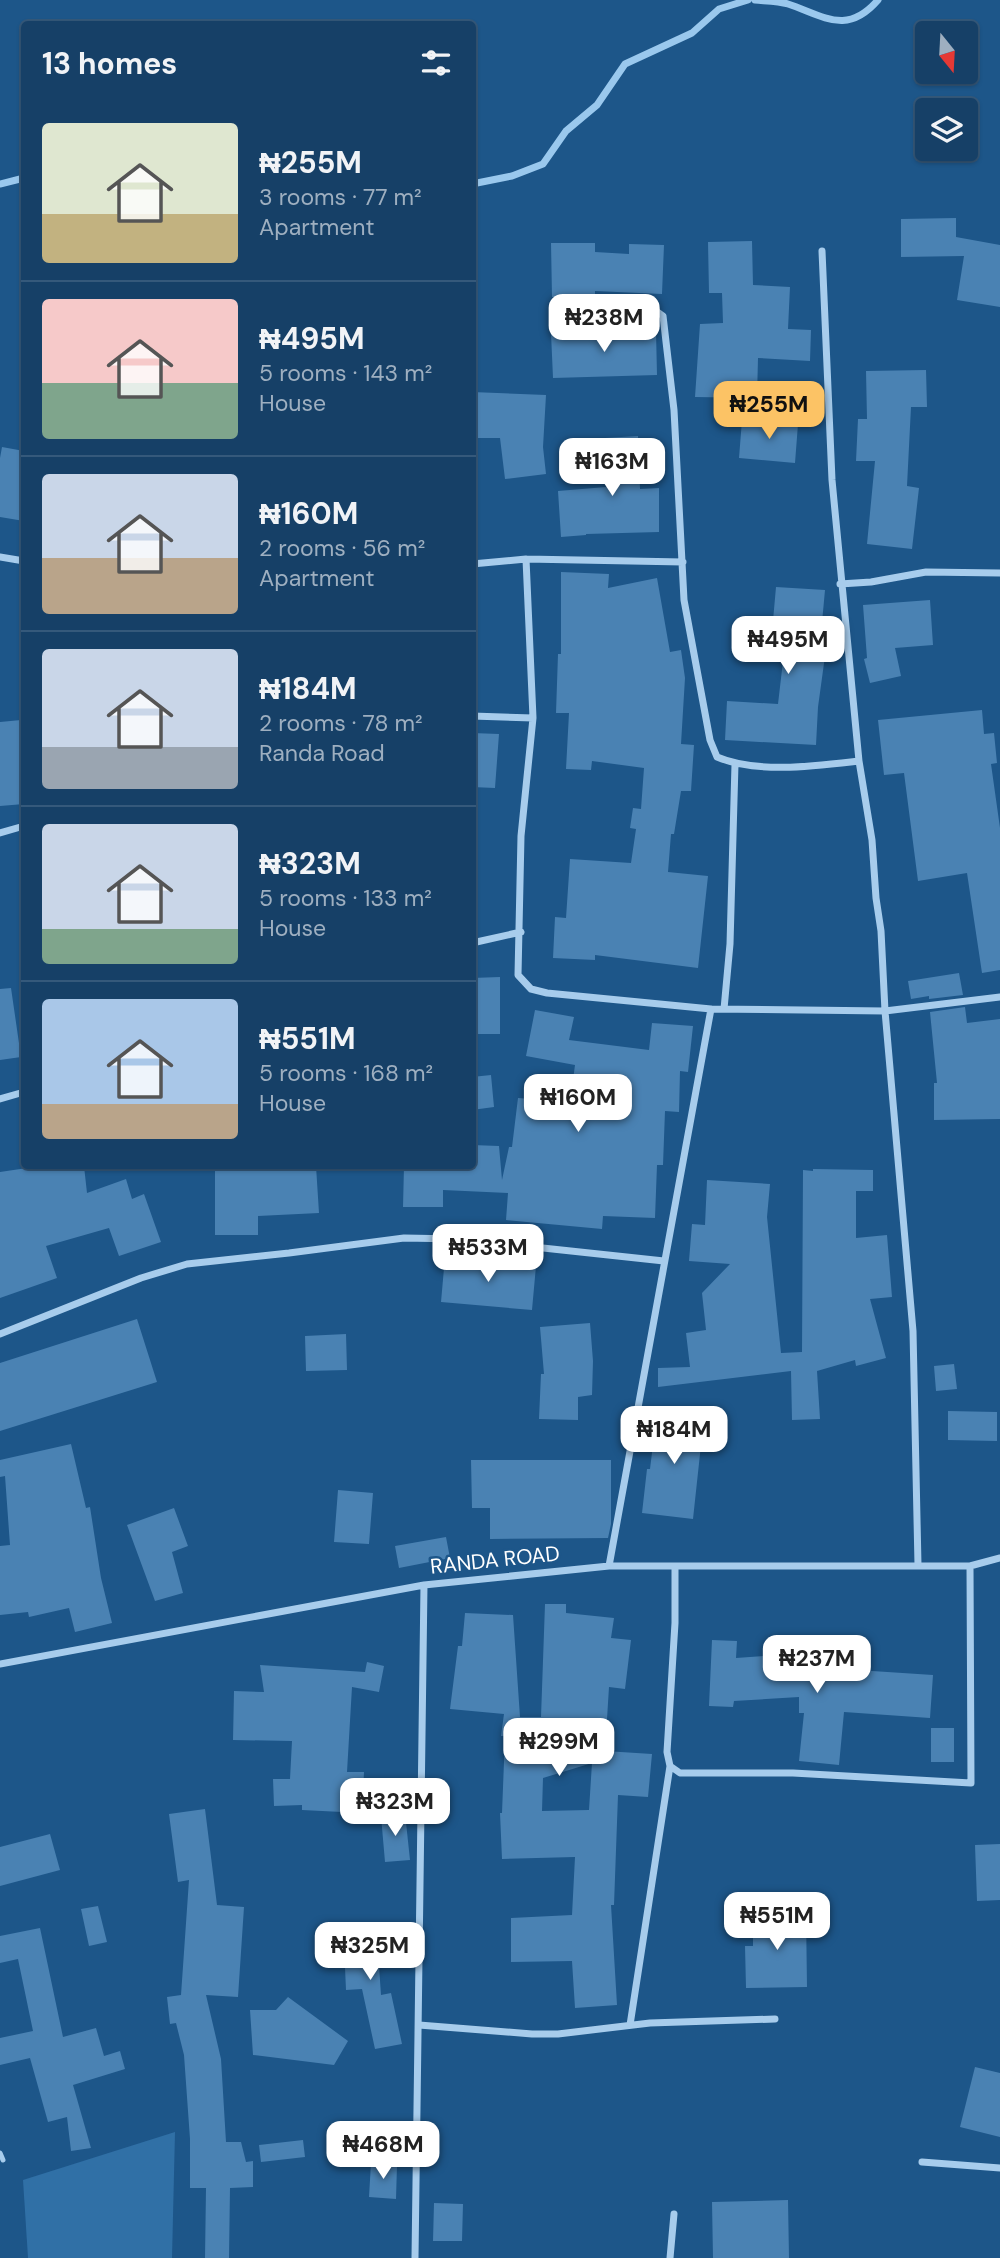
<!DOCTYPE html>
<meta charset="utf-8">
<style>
body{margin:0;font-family:"DM Sans",sans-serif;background:#234b70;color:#f1f3f6;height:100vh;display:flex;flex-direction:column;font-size:26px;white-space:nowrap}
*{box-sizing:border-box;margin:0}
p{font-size:23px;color:#9eafc0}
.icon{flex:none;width:38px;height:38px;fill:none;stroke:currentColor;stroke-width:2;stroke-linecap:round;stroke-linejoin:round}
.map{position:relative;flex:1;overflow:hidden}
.side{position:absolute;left:21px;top:21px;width:455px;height:1148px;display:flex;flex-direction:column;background:#164067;border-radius:7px;box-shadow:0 2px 5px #0004,0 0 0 2px #35597b}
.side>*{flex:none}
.needle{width:46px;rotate:162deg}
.buttons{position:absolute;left:915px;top:21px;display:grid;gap:14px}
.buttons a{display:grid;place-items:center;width:63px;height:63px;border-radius:7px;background:#164067;box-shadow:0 2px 5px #0004,0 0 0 2px #35597b;font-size:35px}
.price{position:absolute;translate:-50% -60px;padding:0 16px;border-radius:14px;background:#fff;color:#222;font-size:23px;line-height:46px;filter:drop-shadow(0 2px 4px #0008)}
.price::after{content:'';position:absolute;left:50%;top:42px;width:21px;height:16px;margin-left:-10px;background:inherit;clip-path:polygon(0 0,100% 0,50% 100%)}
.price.selected{background:#fcc365;color:#111}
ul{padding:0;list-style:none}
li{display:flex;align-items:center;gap:21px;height:175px;padding:0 21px}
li+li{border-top:2px solid #35597b}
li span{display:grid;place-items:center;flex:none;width:196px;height:140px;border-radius:7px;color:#555}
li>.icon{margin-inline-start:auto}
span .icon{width:84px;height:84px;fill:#fffc;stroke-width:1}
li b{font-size:30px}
h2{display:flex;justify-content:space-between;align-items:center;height:84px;padding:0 21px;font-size:30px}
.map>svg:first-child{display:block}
</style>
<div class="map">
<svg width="1000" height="2258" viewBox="0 0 1000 2258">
<rect width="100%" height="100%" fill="#1d5689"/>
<path fill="#3070a6" d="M 175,2132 L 172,2258 L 28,2258 L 23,2180 Z"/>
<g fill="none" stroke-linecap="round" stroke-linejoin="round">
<path stroke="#9ac8ed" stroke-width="7" d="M 755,0 C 766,1 778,1 788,4 C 824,16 847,36 878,0
M 0,184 L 24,178
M 472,184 L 512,176 L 543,164 L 566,131 L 597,105 L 625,64 L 692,33 L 719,9 L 748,0"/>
</g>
<path fill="#4a82b3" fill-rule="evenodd" d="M 956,218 L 956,237 L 1000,245 L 1000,307 L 957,300 L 964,256 L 901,257 L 901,219 Z
M 752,241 L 753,285 L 790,287 L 788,329 L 811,330 L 810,361 L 758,358 L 757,398 L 695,397 L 700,324 L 723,323 L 722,293 L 709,293 L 708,242 Z
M 551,243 L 595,243 L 595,252 L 629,254 L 629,244 L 664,245 L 662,294 L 595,291 L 595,296 L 552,297 Z
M 603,330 L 603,332 L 656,331 L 657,375 L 553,378 L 551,333 Z
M 926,370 L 927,407 L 911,407 L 907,486 L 919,488 L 912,549 L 867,544 L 875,461 L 856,461 L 858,419 L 867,419 L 866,371 Z
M 472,392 L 546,395 L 543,447 L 546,474 L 505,479 L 500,438 L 472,438 Z
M 742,420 L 798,424 L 795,463 L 739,458 Z
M 638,436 L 640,489 L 659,488 L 659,532 L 586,534 L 586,535 L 561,537 L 558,491 L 606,487 L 605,438 Z
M 2,447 L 24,451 L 24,521 L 0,517 L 0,458 Z
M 561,572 L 609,574 L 608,588 L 657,578 L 670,652 L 681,650 L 685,678 L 681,744 L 694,745 L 691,791 L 681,791 L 674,834 L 671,834 L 668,872 L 708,876 L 698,968 L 595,955 L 595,960 L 553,958 L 555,917 L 566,918 L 570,859 L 631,863 L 636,829 L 630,828 L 633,808 L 641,809 L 644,768 L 592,761 L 591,770 L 566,769 L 569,713 L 556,713 L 558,654 L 561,654 Z
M 776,587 L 825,590 L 819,655 L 825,656 L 818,707 L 816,745 L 725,740 L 727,701 L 778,704 L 785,644 L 771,643 Z
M 930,600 L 933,645 L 895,648 L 901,676 L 870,683 L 864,659 L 867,658 L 863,605 Z
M 982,710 L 984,734 L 994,733 L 997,763 L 991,764 L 1000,828 L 1000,970 L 982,973 L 967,873 L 918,881 L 904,773 L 884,775 L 878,720 Z
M 21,720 L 24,804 L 0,806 L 0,722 Z
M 472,733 L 499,734 L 495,788 L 472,787 Z
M 959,973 L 963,995 L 929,999 L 929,996 L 911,999 L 908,981 Z
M 500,977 L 500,1034 L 472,1034 L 472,978 Z
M 11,988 L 21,1057 L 0,1060 L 0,989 Z
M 965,1007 L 967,1023 L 1000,1019 L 1000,1119 L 934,1120 L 934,1083 L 937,1083 L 930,1012 Z
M 535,1010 L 574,1017 L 569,1040 L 649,1050 L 652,1023 L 693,1026 L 688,1072 L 680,1071 L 679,1112 L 665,1111 L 663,1165 L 657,1165 L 655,1218 L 603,1216 L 602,1229 L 506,1220 L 508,1193 L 443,1190 L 443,1207 L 403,1207 L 404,1166 L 472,1166 L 472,1145 L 499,1146 L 502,1180 L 509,1147 L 512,1147 L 518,1098 L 570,1102 L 575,1065 L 526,1056 Z
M 491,1075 L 494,1107 L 472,1110 L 472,1077 Z
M 26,1166 L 84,1166 L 87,1193 L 126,1179 L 132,1199 L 144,1194 L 161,1242 L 119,1256 L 109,1228 L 46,1246 L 57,1278 L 0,1298 L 0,1172 L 27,1168 Z
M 215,1166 L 316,1166 L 319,1213 L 258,1216 L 258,1235 L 215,1235 Z
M 813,1169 L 873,1170 L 873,1191 L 856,1191 L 856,1238 L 887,1235 L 892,1297 L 870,1299 L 886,1358 L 856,1366 L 855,1360 L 817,1371 L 820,1419 L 792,1420 L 791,1371 L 658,1387 L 658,1368 L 690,1367 L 686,1333 L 706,1330 L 702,1293 L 730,1264 L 689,1261 L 692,1224 L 705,1225 L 707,1180 L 770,1184 L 767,1217 L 781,1353 L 802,1352 L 803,1170 L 813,1171 Z
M 445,1257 L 536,1266 L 532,1310 L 441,1302 Z
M 137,1319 L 157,1382 L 0,1431 L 0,1363 Z
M 590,1323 L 593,1361 L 592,1395 L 578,1397 L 578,1420 L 539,1419 L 541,1374 L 544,1374 L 540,1327 Z
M 346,1334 L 347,1370 L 306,1371 L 305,1336 Z
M 954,1364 L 957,1389 L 936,1391 L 934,1366 Z
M 948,1411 L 997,1412 L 997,1441 L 948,1440 Z
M 657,1412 L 704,1417 L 693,1519 L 642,1513 L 647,1469 L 650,1469 Z
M 71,1444 L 86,1508 L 90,1507 L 101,1578 L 112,1623 L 75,1632 L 69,1608 L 29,1617 L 28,1612 L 0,1615 L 0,1546 L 10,1545 L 5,1476 L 0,1477 L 0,1460 Z
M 471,1460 L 611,1460 L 611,1524 L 608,1538 L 490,1539 L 490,1508 L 472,1508 Z
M 338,1490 L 373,1493 L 369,1544 L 334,1542 Z
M 174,1508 L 188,1546 L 172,1552 L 183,1593 L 155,1601 L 127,1525 Z
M 446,1537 L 450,1558 L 399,1568 L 395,1546 Z
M 545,1604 L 566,1604 L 566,1613 L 614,1618 L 611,1638 L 631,1640 L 625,1689 L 609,1687 L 605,1751 L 652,1754 L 648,1797 L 618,1795 L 614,1905 L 611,1905 L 617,2005 L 575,2008 L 572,1961 L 511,1962 L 511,1918 L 572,1915 L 575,1857 L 502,1859 L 500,1813 L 502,1813 L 505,1736 L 501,1736 L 504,1714 L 450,1709 L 458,1646 L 462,1646 L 465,1613 L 513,1615 L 520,1717 L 541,1717 ZM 592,1763 L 589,1810 L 542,1811 L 543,1778 Z
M 712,1640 L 737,1641 L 736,1658 L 780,1655 L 781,1670 L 857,1672 L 857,1670 L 933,1675 L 930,1718 L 844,1712 L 839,1765 L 799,1761 L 804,1713 L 799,1713 L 799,1697 L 734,1701 L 733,1707 L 709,1706 Z
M 367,1662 L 384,1666 L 379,1692 L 352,1687 L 347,1772 L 364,1772 L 362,1813 L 302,1810 L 302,1805 L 274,1806 L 273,1779 L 290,1779 L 292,1741 L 233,1740 L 234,1691 L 264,1692 L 260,1665 L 365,1672 Z
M 931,1728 L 954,1728 L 954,1762 L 931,1762 Z
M 205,1809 L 217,1905 L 244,1907 L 238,1997 L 206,1995 L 221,2059 L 226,2142 L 241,2142 L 246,2162 L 253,2161 L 253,2187 L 230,2188 L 229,2258 L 205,2258 L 206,2188 L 190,2188 L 190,2139 L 184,2055 L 176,2023 L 170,2024 L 167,1997 L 181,1995 L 189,1880 L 178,1882 L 169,1814 Z
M 405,1813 L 410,1860 L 385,1862 L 381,1816 Z
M 50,1834 L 60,1870 L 0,1886 L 0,1847 Z
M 1000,1844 L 1000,1900 L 977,1901 L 975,1845 Z
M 98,1906 L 107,1942 L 89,1946 L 81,1909 Z
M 753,1913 L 806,1913 L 807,1987 L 746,1988 L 745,1946 L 753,1946 Z
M 376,1922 L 381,1995 L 391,1993 L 402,2044 L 375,2049 L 362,1989 L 346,1990 L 343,1923 Z
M 40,1928 L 63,2037 L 96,2028 L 104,2056 L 120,2051 L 125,2069 L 73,2085 L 91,2148 L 71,2151 L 67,2117 L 48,2122 L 30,2058 L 0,2065 L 0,2038 L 33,2031 L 18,1959 L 0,1963 L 0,1936 Z
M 288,1997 L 348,2041 L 334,2065 L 253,2055 L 250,2010 L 276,2010 Z
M 975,2067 L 1000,2073 L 1000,2137 L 960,2127 Z
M 303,2140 L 305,2157 L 261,2162 L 259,2145 Z
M 371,2163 L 397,2165 L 396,2199 L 369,2197 Z
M 788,2200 L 789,2258 L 713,2258 L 712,2202 Z
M 434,2203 L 463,2204 L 462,2241 L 433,2241 Z"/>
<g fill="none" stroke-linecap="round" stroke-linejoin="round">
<path stroke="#a7ccec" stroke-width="5" d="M 0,2153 L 3,2160"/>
<path stroke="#a7ccec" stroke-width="7" d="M 822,251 L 832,480 L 859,761 L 872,840 L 876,898 L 881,931 L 885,1011 L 913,1331 L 918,1565
M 573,314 L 652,308 L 663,316 L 674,410 L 684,600 L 710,740 L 717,757 C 757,774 816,766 859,761
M 0,557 L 24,561
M 526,559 L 533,718 L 521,836 L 518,975 L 531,989 L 547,993 L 711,1009 L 885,1011 L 1000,997
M 472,564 L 526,559 L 683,562
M 840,584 L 871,582 L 926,572 L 1000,573
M 472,716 L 533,718
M 0,833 L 24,826
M 472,943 L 521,932
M 724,1009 L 730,944 L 735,764
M 0,1099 L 24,1092
M 0,1334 L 141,1278 L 187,1264 L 289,1253 L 404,1238 L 458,1239 L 664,1261
M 609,1566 L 711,1009
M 675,1566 L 675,1623 L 667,1752 L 670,1766 L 680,1773 L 793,1773 L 971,1783 L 970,1566
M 0,1664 L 424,1585 L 609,1566 L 970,1566 L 1000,1558
M 419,2025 L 532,2034 L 558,2034 L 650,2023 L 775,2019
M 630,2025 L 670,1766
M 922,2162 L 1000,2168
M 415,2258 L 424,1585
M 670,2258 L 674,2214"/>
</g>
<g text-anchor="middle" stroke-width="5" stroke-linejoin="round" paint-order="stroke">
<g font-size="21" fill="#fff" stroke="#1d5689">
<text transform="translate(495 1560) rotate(-6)" y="7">RANDA ROAD</text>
</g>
</g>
</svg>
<div class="buttons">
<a><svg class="needle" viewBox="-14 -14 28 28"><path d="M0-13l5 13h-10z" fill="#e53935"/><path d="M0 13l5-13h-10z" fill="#9eafc0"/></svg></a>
<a><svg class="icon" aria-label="layers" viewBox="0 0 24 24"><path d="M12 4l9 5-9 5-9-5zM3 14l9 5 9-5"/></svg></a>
</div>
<b class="price" style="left:604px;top:354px">₦238M</b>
<b class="price selected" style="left:769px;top:441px">₦255M</b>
<b class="price" style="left:612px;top:498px">₦163M</b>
<b class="price" style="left:788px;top:676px">₦495M</b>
<b class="price" style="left:578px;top:1134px">₦160M</b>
<b class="price" style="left:488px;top:1284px">₦533M</b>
<b class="price" style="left:674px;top:1466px">₦184M</b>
<b class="price" style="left:817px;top:1695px">₦237M</b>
<b class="price" style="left:559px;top:1778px">₦299M</b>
<b class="price" style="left:395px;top:1838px">₦323M</b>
<b class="price" style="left:777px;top:1952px">₦551M</b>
<b class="price" style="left:370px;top:1982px">₦325M</b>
<b class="price" style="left:383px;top:2181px">₦468M</b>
<section class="side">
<h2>13 homes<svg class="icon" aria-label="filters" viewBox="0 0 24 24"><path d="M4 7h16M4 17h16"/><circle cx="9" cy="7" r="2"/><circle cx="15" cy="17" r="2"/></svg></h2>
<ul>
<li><span style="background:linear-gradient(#dfe7d0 65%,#c2b280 0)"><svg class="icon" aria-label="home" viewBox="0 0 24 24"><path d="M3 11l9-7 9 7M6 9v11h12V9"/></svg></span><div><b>₦255M</b><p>3 rooms · 77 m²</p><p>Apartment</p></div></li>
<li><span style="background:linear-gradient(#f6c9c9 60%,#7fa58c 0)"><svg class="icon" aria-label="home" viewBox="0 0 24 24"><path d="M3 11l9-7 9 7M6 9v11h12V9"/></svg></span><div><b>₦495M</b><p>5 rooms · 143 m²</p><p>House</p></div></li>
<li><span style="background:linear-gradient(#c9d6e8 60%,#b9a48a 0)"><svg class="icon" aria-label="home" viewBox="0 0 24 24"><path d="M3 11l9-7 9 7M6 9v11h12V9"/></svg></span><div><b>₦160M</b><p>2 rooms · 56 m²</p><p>Apartment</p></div></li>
<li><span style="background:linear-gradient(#c9d6e8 70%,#9aa5b1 0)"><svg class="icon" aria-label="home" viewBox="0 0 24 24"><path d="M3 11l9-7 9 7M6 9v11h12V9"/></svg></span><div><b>₦184M</b><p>2 rooms · 78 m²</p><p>Randa Road</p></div></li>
<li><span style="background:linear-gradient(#c9d6e8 75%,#7fa58c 0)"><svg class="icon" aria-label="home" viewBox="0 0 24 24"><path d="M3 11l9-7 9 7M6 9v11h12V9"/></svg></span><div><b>₦323M</b><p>5 rooms · 133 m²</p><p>House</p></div></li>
<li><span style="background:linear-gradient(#a9c7e8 75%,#b9a48a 0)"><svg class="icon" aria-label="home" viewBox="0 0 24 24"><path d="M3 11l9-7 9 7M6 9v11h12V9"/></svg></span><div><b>₦551M</b><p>5 rooms · 168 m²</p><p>House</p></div></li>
</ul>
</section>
</div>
